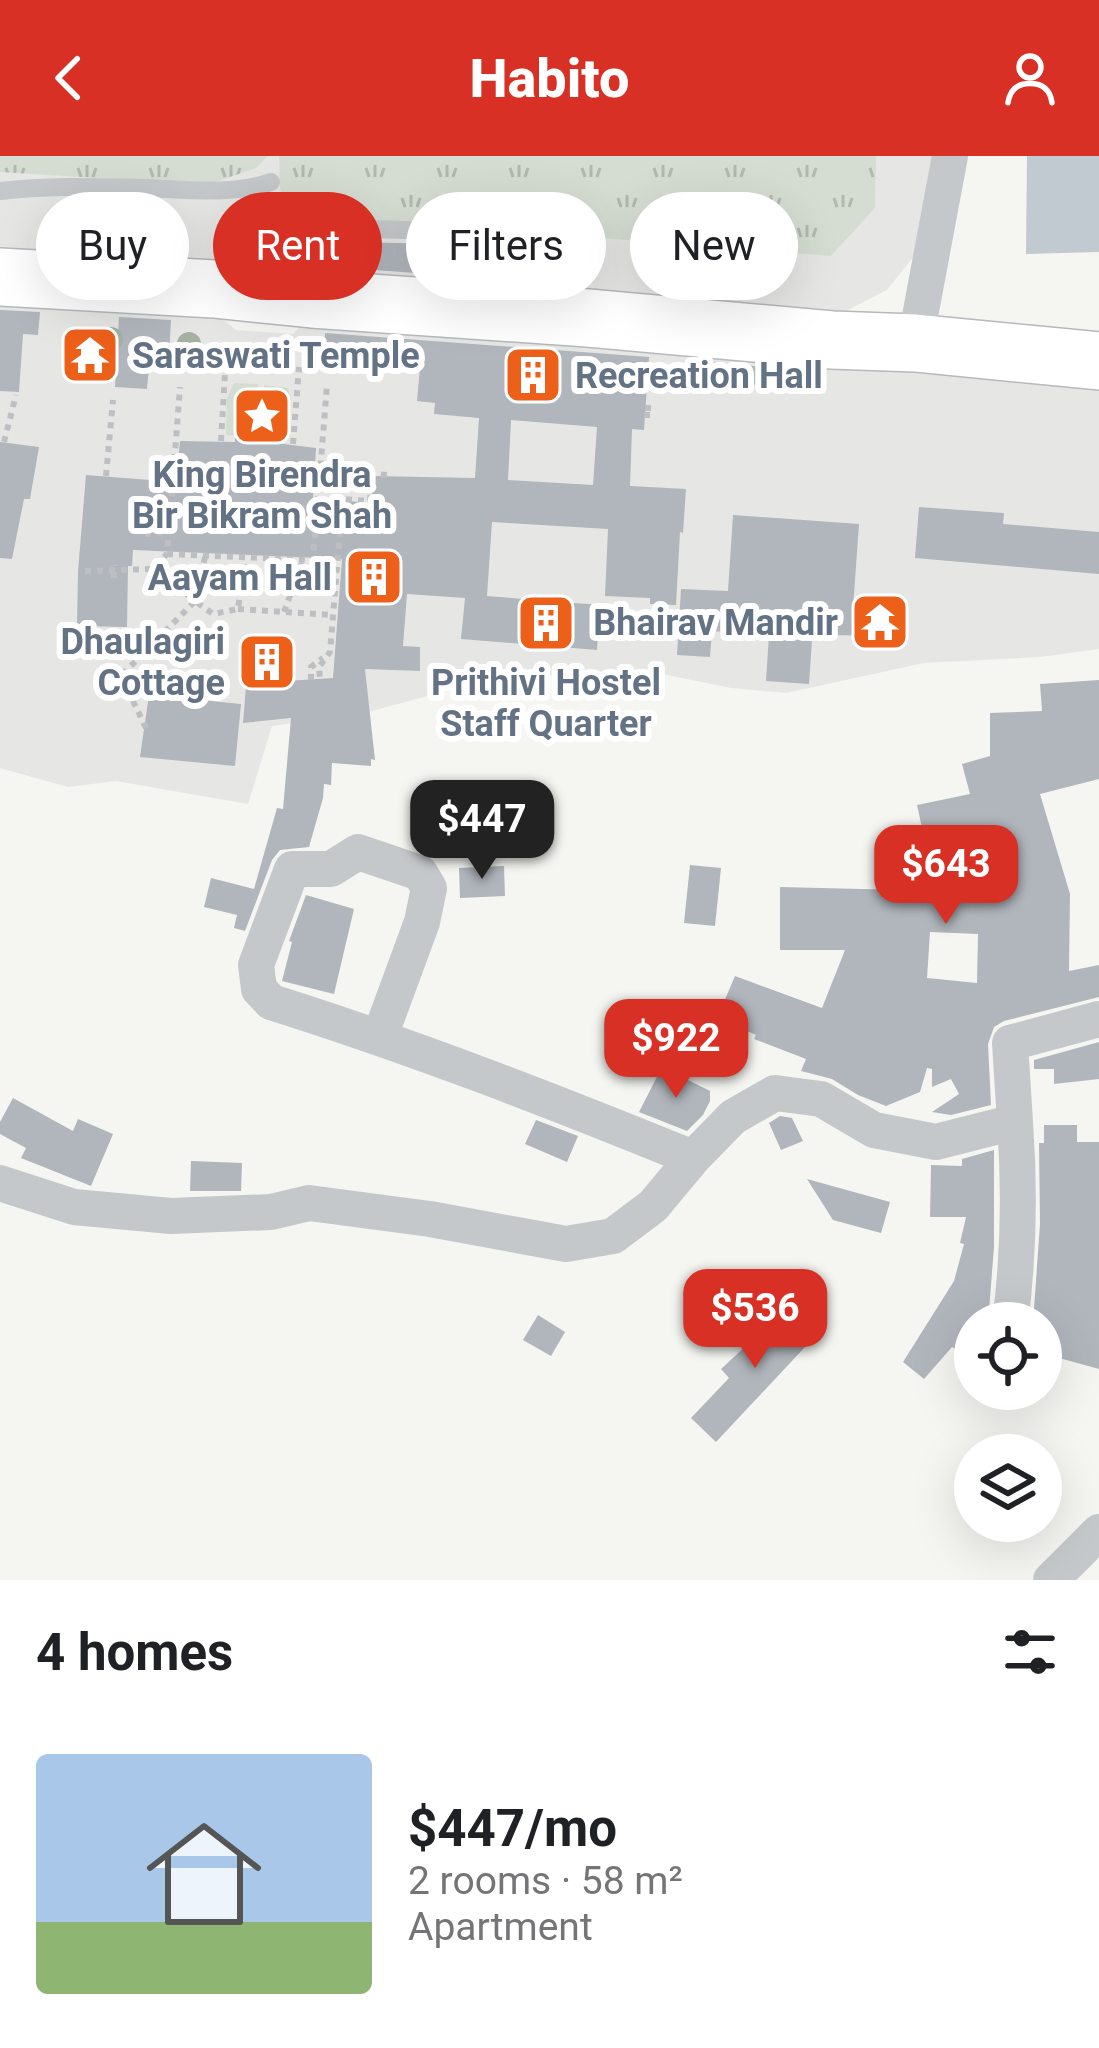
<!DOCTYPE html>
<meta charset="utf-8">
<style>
body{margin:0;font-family:Roboto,sans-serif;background:#f6f6f6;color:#202124;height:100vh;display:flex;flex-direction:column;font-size:45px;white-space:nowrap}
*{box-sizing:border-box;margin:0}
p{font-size:39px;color:#757577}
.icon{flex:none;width:66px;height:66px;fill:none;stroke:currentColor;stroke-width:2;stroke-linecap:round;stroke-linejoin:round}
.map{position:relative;height:1424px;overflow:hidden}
.sheet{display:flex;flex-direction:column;background:#fff;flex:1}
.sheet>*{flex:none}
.banner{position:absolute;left:36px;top:36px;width:1029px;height:108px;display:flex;gap:24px}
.tools{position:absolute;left:954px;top:1146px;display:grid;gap:24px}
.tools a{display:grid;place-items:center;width:108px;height:108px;border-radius:50%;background:#fff;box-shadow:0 12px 48px #0002;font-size:60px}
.price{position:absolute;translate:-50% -102px;padding:0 27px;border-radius:24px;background:#d93025;color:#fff;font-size:39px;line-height:78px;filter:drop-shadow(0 3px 6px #0008)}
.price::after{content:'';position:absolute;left:50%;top:72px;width:36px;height:27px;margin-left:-18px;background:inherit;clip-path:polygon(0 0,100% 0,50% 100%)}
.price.selected{background:#222;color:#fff}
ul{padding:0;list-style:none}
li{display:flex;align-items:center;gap:36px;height:300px;padding:0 36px}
li span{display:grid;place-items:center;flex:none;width:336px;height:240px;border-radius:12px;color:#555}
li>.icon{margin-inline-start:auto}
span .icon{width:144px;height:144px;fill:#fffc;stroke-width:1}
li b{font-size:51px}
h2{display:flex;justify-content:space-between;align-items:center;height:144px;padding:0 36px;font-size:51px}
.chip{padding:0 42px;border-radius:54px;background:#fff;box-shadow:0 12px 48px #0002;font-size:42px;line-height:108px}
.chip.selected{background:#d93025;color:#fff}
header{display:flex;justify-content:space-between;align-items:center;height:156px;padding:0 36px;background:#d93025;color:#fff;font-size:54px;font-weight:800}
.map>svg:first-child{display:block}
</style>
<header><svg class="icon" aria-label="back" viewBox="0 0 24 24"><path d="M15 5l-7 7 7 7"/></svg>Habito<svg class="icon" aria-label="person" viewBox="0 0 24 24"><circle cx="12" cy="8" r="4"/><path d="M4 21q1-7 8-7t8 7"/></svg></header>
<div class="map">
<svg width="1099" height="1424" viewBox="0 0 1099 1424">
<defs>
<pattern id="park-tufts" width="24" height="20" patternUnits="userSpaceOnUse" patternTransform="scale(3)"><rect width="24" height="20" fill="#d5ddd2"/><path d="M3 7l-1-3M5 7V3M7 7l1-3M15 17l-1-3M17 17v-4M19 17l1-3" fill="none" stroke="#b0b8b0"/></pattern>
</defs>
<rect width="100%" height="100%" fill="#f5f6f1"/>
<path fill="#e6e7e5" d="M 0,0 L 945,0 L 937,71 L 887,134 L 836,160 L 0,107 Z
M 0,138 L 210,153 L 236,174 L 293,178 L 310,161 L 1099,214 L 1099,493 L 1040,501 L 924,507 L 786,537 L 731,532 L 638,513 L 487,524 L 361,558 L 272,570 L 248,648 L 116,625 L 68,631 L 0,612 Z"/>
<path fill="#d5ddd2" d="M 234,227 L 258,228 L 259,242 L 264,241 L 264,229 L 288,232 L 291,243 L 290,281 L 226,279 L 227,242 Z"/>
<path fill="url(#park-tufts)" d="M 0,0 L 268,0 L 256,12 L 207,29 L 0,16 Z
M 279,0 L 876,0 L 875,52 L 831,100 L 448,70 L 292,65 L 280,33 Z"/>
<path fill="#c0cad0" d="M 1027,0 L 1099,0 L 1099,96 L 1026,98 Z"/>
<path fill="#b0b6bc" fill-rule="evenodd" d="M 349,86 L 443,88 L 442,119 L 348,112 Z
M 0,154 L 40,156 L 38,179 L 23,178 L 19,236 L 0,235 Z
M 119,161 L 171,164 L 169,200 L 150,199 L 147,233 L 115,231 Z
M 325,177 L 649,201 L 644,274 L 632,273 L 630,330 L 686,333 L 683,377 L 680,376 L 676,449 L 650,448 L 650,442 L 605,440 L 608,373 L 492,366 L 487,440 L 600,449 L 597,494 L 461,483 L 465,442 L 407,438 L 403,490 L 420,491 L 420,515 L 365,513 L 375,604 L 371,603 L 371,610 L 332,607 L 331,629 L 324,628 L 323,642 L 309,691 L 280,694 L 272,704 L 245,775 L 234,772 L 237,759 L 204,751 L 211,722 L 254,733 L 277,652 L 283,653 L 291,562 L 243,567 L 249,493 L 288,496 L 286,525 L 333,522 L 342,403 L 133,394 L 132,410 L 128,410 L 127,471 L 77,470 L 78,415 L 86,319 L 176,326 L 180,285 L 235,286 L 235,282 L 316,292 L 313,342 L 371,347 L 373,320 L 475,322 L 479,262 L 434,258 L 435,247 L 417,245 L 420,211 L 324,207 ZM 511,264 L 597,271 L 593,329 L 508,324 Z
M 712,206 L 794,214 L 792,232 L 711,225 Z
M 0,286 L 39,291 L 30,343 L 24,343 L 12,403 L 0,402 Z
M 919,351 L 1004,357 L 1003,368 L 1099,376 L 1099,418 L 915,402 Z
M 733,359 L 859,368 L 853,452 L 894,453 L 893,480 L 823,479 L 823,485 L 812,484 L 809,528 L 766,525 L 769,479 L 712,475 L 710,501 L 677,499 L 681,433 L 728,435 Z
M 1099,524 L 1099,623 L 1040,638 L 1070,738 L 1069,815 L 1099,809 L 1099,841 L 1004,865 L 994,871 L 988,888 L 991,949 L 951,959 L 932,956 L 959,938 L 951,923 L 932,931 L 932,913 L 927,912 L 920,936 L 886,950 L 858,939 L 832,923 L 801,915 L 806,903 L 754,883 L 756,879 L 717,862 L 735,820 L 822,852 L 845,794 L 780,794 L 780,731 L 903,734 L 903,724 L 934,726 L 917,649 L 970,638 L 962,608 L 990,600 L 990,557 L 1042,555 L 1040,528 ZM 930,776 L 978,778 L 977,827 L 927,822 Z
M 149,539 L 241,548 L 235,610 L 140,601 Z
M 690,709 L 721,712 L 715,770 L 684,767 Z
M 504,710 L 505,740 L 460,742 L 459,712 Z
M 306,739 L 354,753 L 334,838 L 282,825 L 292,786 L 289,785 Z
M 1099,886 L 1099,923 L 1054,928 L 1054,913 L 1034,913 L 1034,904 Z
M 662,911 L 710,935 L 710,945 L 703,959 L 687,975 L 639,956 Z
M 13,942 L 73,975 L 78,963 L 113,978 L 91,1030 L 21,1002 L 26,992 L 0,978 L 0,966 Z
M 780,960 L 792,962 L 803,985 L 781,994 L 769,967 Z
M 536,964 L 578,980 L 567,1006 L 525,988 Z
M 1044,969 L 1077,969 L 1077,986 L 1099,986 L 1099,1213 L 1041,1197 L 1041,1167 L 1033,1167 L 1040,1068 L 1039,987 L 1044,987 Z
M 994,994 L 994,1091 L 988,1167 L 975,1167 L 975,1205 L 952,1191 L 924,1223 L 903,1206 L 954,1125 L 964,1088 L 960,1087 L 966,1061 L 930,1061 L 931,1009 L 962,1010 L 962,1003 Z
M 191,1005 L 242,1007 L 241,1035 L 190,1035 Z
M 807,1023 L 890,1046 L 881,1077 L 833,1064 Z
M 792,1148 L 820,1175 L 716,1286 L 691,1262 L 729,1222 L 721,1213 L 749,1187 L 752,1190 Z
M 538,1159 L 565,1176 L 551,1200 L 523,1184 Z"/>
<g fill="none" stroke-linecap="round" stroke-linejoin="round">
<g stroke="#b5b9bd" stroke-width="60">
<path id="primary" d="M 0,121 L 214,133 L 312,143 L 588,162 L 832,184 L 915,187 L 1099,205"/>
</g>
<path stroke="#bebfc2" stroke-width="6" stroke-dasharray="6 6" stroke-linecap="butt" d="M 645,252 L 653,252
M 644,259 L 653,259
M 221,285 L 226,200
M 4,286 L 16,239
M 293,288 L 299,211
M 106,320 L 113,244
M 318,349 L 342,351 L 330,496 L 319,511 L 320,523
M 342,351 L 342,343 L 370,345 L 372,318 L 387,319
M 145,378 L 169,376 L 180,231
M 167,398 L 313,404 L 327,229
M 205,401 L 195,445 L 213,458 L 238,453 L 244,408
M 85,415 L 152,413 L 167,398 L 169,376
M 114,422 L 114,409
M 238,453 L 333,459
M 284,456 L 302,407
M 311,524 L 311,511 L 323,502
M 146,572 L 121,520 L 195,445 L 167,422 L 152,413"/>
<path stroke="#c5c8cb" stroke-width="18" d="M 0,35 C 50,29 99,31 150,32 C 190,34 233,39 271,26
M 268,70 L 439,75"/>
<path stroke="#c5c8cb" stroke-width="36" d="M 915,187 L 950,0
M 380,880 L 422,766 L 429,732 L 420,717 L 358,696 L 331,713 L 292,713 L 256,809 L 259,833 L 271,846 C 414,891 553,945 693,1002
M 0,1027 L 74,1051 L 171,1060 L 271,1056 L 309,1047 L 430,1063 L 566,1088 L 613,1080 L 653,1050 L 693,1002 L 733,961 L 775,937 L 821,943 L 874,974 L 936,986 L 1015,966 L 1010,887 L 1099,863
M 1010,1167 C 1019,1099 1020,1035 1015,966
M 1051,1424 L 1099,1376"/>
<use href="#primary" stroke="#fff" stroke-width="57"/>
</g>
<g fill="#a5b2a2">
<circle cx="111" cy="183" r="12"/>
<circle cx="189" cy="188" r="12"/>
</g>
<defs>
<g id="temple-square" transform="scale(3)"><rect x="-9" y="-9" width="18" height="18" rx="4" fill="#ed601a" stroke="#fff"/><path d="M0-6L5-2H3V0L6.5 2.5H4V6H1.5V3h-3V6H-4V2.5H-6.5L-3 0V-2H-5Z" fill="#fff"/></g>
<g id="building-square" transform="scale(3)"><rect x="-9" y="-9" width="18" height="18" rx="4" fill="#ed601a" stroke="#fff"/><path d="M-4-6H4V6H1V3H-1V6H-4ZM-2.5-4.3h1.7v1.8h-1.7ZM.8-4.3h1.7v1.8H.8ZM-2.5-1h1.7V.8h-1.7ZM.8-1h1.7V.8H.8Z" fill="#fff"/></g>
<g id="sight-square" transform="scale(3)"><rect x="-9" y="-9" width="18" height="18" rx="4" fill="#ed601a" stroke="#fff"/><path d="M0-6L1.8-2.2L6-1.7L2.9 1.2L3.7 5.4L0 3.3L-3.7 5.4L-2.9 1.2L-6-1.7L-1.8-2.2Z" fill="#fff"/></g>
</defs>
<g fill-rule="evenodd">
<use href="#temple-square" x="90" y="199"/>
<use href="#building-square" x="533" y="219"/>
<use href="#sight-square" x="262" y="260"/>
<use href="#building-square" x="374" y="421"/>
<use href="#temple-square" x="880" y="466"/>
<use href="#building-square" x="546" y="467"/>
<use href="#building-square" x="267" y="506"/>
</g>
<g text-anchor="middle" stroke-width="12" stroke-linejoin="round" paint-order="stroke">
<g font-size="36" font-weight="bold" fill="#637284" stroke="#fff" text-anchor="end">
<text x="132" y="212" text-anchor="start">Saraswati Temple</text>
<text x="575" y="232" text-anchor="start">Recreation Hall</text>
<text x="262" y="331" text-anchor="middle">King Birendra<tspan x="262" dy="41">Bir Bikram Shah</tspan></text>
<text x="332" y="434">Aayam Hall</text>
<text x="838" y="479">Bhairav Mandir</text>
<text x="225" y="498">Dhaulagiri<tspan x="225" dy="41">Cottage</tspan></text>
<text x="546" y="539" text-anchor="middle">Prithivi Hostel<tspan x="546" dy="41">Staff Quarter</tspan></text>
</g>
</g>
</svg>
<div class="tools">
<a><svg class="icon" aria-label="locate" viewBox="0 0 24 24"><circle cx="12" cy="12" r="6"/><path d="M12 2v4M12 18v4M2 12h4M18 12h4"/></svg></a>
<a><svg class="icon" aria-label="layers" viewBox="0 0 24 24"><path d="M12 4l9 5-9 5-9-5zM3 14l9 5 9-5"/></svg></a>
</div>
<b class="price selected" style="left:482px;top:726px">$447</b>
<b class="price" style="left:946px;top:771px">$643</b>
<b class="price" style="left:676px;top:945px">$922</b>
<b class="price" style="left:755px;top:1215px">$536</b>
<div class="banner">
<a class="chip">Buy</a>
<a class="chip selected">Rent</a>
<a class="chip">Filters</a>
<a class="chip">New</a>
</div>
</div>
<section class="sheet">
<h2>4 homes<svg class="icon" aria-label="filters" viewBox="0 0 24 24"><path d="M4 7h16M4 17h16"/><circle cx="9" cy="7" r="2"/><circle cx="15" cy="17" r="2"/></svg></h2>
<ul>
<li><span style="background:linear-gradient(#a9c7e8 70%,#8fb573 0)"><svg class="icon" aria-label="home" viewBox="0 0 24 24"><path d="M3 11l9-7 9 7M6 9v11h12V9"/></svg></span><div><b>$447/mo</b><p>2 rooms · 58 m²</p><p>Apartment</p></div></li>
</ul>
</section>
